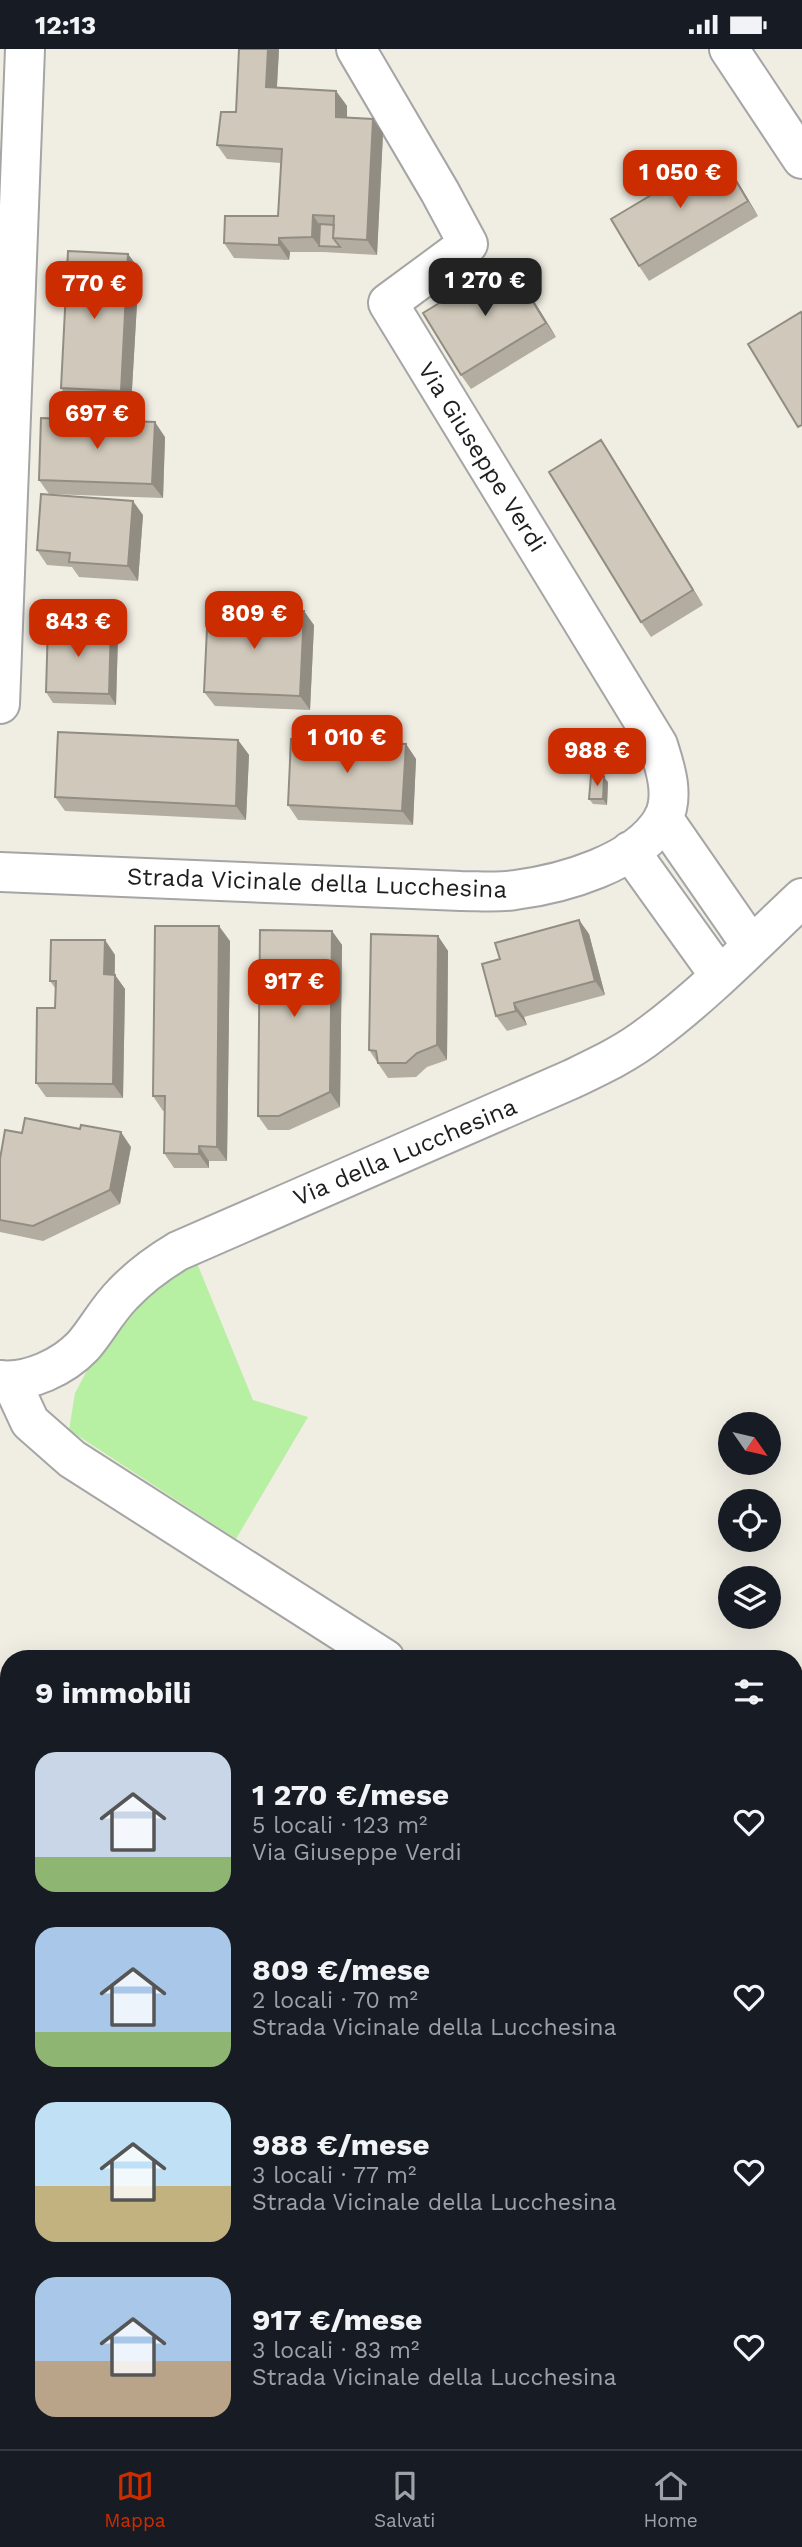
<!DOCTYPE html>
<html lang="it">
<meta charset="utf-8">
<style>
body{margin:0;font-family:"Work Sans",sans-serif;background:#20242c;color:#f1f3f6;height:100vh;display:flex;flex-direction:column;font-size:26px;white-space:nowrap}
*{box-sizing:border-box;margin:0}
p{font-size:23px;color:#9ea1a6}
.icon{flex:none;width:38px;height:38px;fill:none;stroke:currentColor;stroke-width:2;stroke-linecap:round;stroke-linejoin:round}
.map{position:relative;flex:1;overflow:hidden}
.side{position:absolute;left:0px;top:1601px;width:803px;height:800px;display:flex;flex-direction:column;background:#171b24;border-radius:28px 28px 0 0;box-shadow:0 7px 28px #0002}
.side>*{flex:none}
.needle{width:46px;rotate:124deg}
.buttons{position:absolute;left:718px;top:1363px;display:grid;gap:14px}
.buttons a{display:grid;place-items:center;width:63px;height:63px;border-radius:50%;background:#171b24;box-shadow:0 7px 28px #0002;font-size:35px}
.price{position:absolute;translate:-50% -60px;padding:0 16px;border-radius:14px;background:#cc2d00;color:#fff;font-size:23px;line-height:46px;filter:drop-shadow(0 2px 4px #0008)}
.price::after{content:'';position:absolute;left:50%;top:42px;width:21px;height:16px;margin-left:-10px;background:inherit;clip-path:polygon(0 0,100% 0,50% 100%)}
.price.current{background:#222;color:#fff}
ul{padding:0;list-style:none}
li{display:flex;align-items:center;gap:21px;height:175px;padding:0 35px}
li span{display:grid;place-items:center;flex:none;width:196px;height:140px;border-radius:21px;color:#555}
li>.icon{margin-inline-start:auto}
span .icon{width:84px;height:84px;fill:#fffc;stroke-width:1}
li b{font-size:30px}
h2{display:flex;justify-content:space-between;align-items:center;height:84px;padding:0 35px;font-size:30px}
.status{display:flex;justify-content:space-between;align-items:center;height:49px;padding:0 35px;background:#171b24;direction:ltr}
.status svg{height:19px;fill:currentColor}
.tabs{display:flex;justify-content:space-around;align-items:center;height:98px;border-top:2px solid #363941;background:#171b24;font-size:19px;color:#9ea1a6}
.tabs a{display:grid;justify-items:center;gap:4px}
.tabs .current{color:#cc2d00}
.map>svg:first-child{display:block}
</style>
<div class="status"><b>12:13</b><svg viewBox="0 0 49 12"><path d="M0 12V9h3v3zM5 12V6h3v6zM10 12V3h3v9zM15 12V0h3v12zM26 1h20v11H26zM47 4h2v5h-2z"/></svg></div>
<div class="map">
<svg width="802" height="2400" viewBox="0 0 802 2400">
<rect width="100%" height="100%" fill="#f0eee3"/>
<path fill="#b8f0a3" d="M 197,1214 L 253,1351 L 308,1368 L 236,1490 L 69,1381 L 75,1344 L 91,1314 L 137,1254 L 174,1224 Z"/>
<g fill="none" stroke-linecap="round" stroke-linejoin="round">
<g stroke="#a5a5a5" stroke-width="42">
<path id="minor" d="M 729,0 L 802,110
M 0,655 L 25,0
M 663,769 L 751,896
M 630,802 L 719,926
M 0,823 L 461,842 C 479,842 497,844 515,841 C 562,835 638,814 663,770 C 675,747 665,718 658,696 L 388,254 L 468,195 L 440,143 L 356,0
M 0,1331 C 29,1334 63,1318 83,1297 C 97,1281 107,1261 123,1245 C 139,1228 158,1214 178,1202 L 572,1030 C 599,1017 627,1004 651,985 C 705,945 753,895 802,849
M 11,1332 L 30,1373 L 72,1410 L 385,1610
M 794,1877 L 802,1881"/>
</g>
<use href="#minor" stroke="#fff" stroke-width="38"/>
</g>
<path fill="#b3ada1" d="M 279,0 L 277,38 L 336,42 L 347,57 L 347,69 L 383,84 L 377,206 L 323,203 L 290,203 L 289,211 L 234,209 L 224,194 L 278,167 L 281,114 L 227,110 L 217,96 L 236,63 Z
M 720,105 L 730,120 L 758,167 L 649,232 L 639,217 Z
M 128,205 L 139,220 L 131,357 L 71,353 L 61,339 Z
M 508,212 L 518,226 L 556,288 L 471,340 L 461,326 Z
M 165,388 L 163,449 L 49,445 L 39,431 Z
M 601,391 L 611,406 L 703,556 L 651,588 L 641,573 Z
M 143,466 L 138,532 L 79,528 L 72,518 L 47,516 L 37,501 Z
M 111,576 L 118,586 L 116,656 L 53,654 L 46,643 Z
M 314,576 L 310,661 L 215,657 L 204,643 Z
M 238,691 L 249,706 L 246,771 L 65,762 L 55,748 Z
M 406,695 L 416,710 L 413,776 L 298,771 L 288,756 Z
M 608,733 L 607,756 L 593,755 L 589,750 Z
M 579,871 L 589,885 L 605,946 L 524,968 L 527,976 L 507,982 L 496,967 L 500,910 Z
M 332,882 L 342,896 L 340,1058 L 289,1081 L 268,1081 L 258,1067 Z
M 438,887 L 448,902 L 447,1011 L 427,1018 L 416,1028 L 388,1029 L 369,1001 Z
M 105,891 L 115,906 L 115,926 L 125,940 L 123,1049 L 46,1048 L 36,1034 L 55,959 L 55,939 L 50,932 Z
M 230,892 L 227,1112 L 209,1112 L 209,1119 L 174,1119 L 164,1104 L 165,1062 L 163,1062 L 153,1047 Z
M 22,1084 L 131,1098 L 120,1155 L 43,1192 L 0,1183 L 0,1110 Z"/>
<path fill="#928d83" d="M 268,0 L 279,0 L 276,52 L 266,38 Z
M 336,42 L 347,57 L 347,83 L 336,68 Z
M 373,70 L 383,84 L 377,206 L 367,191 Z
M 720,105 L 730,120 L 758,167 L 748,152 Z
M 313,166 L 323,181 L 319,197 L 312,188 Z
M 279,189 L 290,203 L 289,211 L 279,196 Z
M 128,205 L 139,220 L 131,357 L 121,342 Z
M 508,212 L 518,226 L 556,288 L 546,274 Z
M 155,373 L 165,388 L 163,449 L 152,435 Z
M 601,391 L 611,406 L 703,556 L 693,541 Z
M 133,452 L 143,466 L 138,532 L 128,517 Z
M 304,562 L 314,576 L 310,661 L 300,647 Z
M 111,576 L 118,586 L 116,656 L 109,645 Z
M 238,691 L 249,706 L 246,771 L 236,757 Z
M 406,695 L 416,710 L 413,776 L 402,762 Z
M 604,728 L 608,733 L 607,756 L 603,750 Z
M 579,871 L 589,885 L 605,946 L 595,932 Z
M 219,877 L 230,892 L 227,1112 L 217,1098 Z
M 332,882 L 342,896 L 340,1058 L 330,1043 Z
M 438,887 L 448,902 L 447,1011 L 437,996 Z
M 105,891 L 115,906 L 114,940 L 104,925 Z
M 115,926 L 125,940 L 123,1049 L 113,1035 Z
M 514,954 L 524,968 L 527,976 L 516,962 Z
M 121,1083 L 131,1098 L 120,1155 L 110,1141 Z
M 199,1097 L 209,1112 L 209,1119 L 199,1105 Z"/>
<path fill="#d0c9bb" stroke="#928d83" stroke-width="2" d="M 239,0 L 268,0 L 266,38 L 336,42 L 336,68 L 373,70 L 367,191 L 333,189 L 334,167 L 313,166 L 312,188 L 279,189 L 279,196 L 224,194 L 225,167 L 278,167 L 282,100 L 217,96 L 221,63 L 236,63 Z
M 720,105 L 748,152 L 639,217 L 611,170 Z
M 320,175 L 334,176 L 333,189 L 340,198 L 319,197 Z
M 68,202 L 128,205 L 121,342 L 61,339 Z
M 508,212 L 546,274 L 461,326 L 423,264 Z
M 801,263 L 802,265 L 802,376 L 798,378 L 748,295 Z
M 41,369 L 155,373 L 152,435 L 39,431 Z
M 601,391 L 693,541 L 641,573 L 549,423 Z
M 41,445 L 133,452 L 128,517 L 69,513 L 70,504 L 37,501 Z
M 208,558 L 304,562 L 300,647 L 204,643 Z
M 48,574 L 111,576 L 109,645 L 46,643 Z
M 58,683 L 238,691 L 236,757 L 55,748 Z
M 291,690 L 406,695 L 402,762 L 288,756 Z
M 591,727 L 604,728 L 603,750 L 589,750 Z
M 579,871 L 595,932 L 514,954 L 516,962 L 496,967 L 482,915 L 500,910 L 495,894 Z
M 155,877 L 219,877 L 217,1098 L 199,1097 L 199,1105 L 164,1104 L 165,1047 L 153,1047 Z
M 260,881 L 332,882 L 330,1043 L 279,1067 L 258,1067 Z
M 371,885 L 438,887 L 437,996 L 417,1004 L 406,1014 L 378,1014 L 376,1002 L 369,1001 Z
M 51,891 L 105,891 L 104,925 L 115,926 L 113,1035 L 36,1034 L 37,959 L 55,959 L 56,932 L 50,932 Z
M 25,1069 L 80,1080 L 81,1076 L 121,1083 L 110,1141 L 33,1177 L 0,1171 L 0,1110 L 5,1081 L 22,1084 Z"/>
<g text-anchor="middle" stroke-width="5" stroke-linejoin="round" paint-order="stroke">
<g font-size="24" fill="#1e1e1e" stroke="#fff">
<text transform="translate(482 408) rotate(58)" y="8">Via Giuseppe Verdi</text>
<text transform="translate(317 834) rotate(2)" y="8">Strada Vicinale della Lucchesina</text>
<text transform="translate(405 1103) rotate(-23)" y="8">Via della Lucchesina</text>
</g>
</g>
</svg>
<div class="buttons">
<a><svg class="needle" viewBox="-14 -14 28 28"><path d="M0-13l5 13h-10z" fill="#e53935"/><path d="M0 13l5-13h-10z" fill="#9ea1a6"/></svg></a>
<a><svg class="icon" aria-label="locate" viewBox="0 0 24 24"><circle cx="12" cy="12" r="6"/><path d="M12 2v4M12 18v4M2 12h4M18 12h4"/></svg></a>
<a><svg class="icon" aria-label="layers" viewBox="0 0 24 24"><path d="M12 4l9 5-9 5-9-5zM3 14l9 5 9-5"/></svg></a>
</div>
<b class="price" style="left:680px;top:161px">1 050 €</b>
<b class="price current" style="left:485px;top:269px">1 270 €</b>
<b class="price" style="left:94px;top:272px">770 €</b>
<b class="price" style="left:97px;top:402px">697 €</b>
<b class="price" style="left:254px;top:602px">809 €</b>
<b class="price" style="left:78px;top:610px">843 €</b>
<b class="price" style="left:347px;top:726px">1 010 €</b>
<b class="price" style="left:597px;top:739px">988 €</b>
<b class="price" style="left:294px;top:970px">917 €</b>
<section class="side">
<h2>9 immobili<svg class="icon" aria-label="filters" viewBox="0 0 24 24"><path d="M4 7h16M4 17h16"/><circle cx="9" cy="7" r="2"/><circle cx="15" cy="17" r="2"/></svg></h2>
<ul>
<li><span style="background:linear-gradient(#c9d6e8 75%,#8fb573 0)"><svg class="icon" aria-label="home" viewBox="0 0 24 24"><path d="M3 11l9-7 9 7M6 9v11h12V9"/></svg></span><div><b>1 270 €/mese</b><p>5 locali · 123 m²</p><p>Via Giuseppe Verdi</p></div><svg class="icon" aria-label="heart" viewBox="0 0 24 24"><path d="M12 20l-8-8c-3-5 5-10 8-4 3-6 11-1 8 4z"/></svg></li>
<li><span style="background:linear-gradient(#a9c7e8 75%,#8fb573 0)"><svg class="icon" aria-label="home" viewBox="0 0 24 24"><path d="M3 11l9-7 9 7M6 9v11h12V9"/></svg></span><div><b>809 €/mese</b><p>2 locali · 70 m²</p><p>Strada Vicinale della Lucchesina</p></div><svg class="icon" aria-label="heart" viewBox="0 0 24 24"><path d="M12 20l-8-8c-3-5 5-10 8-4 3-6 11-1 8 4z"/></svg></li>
<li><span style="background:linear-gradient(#bfe0f5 60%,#c2b280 0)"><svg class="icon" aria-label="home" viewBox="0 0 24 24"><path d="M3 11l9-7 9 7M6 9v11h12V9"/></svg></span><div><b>988 €/mese</b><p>3 locali · 77 m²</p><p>Strada Vicinale della Lucchesina</p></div><svg class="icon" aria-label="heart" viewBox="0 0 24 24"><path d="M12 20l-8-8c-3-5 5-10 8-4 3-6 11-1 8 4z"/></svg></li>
<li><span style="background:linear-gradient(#a9c7e8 60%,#b9a48a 0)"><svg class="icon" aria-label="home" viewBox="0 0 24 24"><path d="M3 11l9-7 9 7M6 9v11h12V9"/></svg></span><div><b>917 €/mese</b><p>3 locali · 83 m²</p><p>Strada Vicinale della Lucchesina</p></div><svg class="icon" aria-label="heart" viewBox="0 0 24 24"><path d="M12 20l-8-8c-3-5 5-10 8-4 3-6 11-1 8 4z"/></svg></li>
</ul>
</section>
</div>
<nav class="tabs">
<a class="current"><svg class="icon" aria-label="map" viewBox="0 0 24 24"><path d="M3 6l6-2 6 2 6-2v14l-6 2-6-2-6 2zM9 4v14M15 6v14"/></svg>Mappa</a>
<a><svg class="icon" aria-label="saved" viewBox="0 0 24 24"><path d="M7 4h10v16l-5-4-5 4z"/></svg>Salvati</a>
<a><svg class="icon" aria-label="home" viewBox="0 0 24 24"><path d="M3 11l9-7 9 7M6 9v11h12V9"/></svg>Home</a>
</nav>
